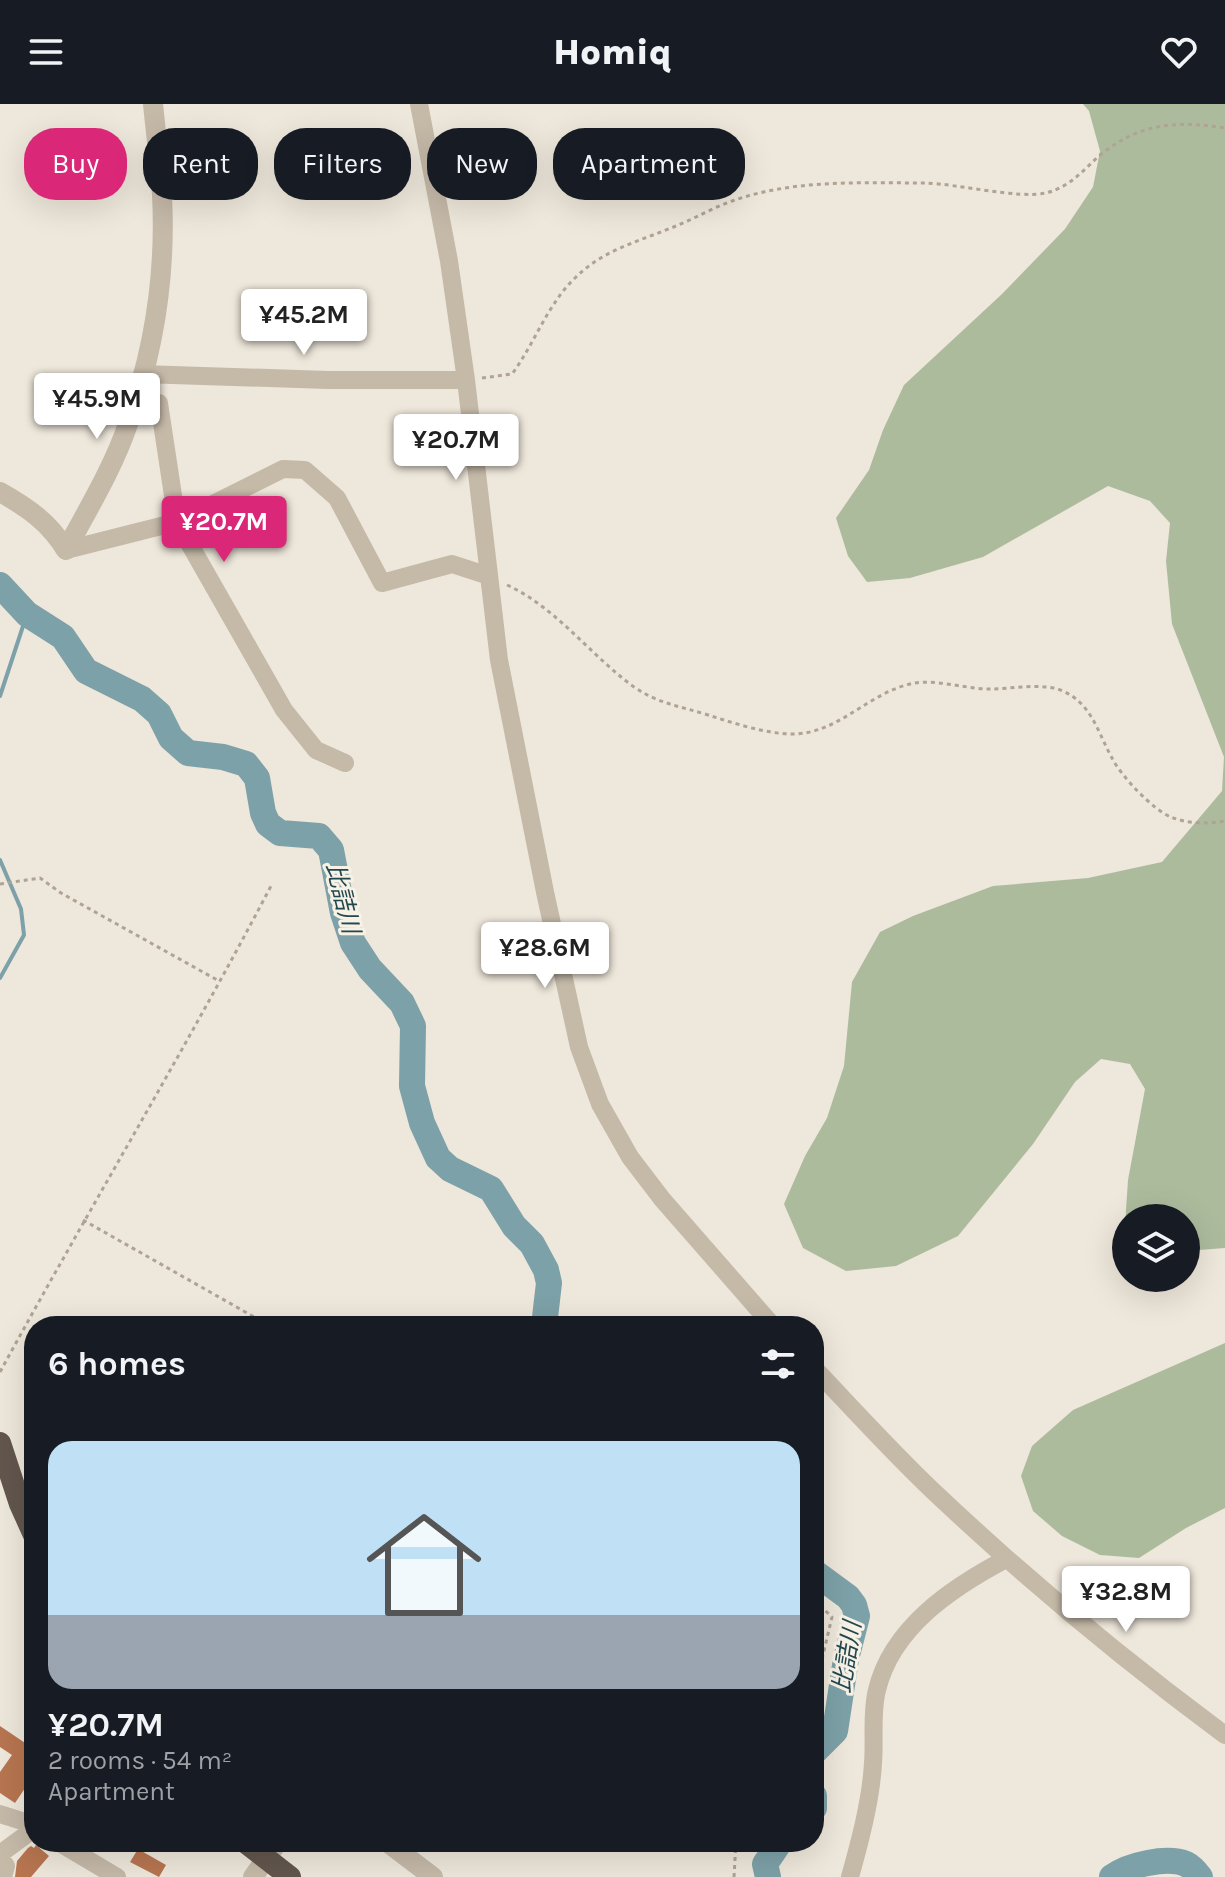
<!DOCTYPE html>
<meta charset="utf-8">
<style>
body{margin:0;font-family:Karla,"Noto Sans JP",sans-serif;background:#242831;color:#f1f3f6;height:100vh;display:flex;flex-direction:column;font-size:30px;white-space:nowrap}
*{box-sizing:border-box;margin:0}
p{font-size:26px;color:#9ea1a6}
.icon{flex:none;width:44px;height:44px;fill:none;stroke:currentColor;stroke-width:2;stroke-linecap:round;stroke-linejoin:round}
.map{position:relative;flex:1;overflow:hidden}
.drawer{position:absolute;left:24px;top:1212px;width:800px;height:536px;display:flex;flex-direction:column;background:#171b24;border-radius:32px;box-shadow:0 8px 32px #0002}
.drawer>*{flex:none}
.top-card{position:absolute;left:24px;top:24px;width:800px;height:72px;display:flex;gap:16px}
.fabs{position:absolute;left:1112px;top:1100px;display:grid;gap:16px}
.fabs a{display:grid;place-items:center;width:88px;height:88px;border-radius:50%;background:#171b24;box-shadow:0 8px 32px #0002;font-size:40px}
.price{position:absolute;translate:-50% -68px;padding:0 18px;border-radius:8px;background:#fff;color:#222;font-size:26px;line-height:52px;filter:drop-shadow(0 2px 4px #0008)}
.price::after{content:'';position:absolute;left:50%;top:48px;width:24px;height:18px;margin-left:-12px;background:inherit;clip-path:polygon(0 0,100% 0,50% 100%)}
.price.current{background:#db2777;color:#fff}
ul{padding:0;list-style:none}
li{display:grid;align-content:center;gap:16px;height:424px;padding:0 24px}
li+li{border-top:2px solid #363941}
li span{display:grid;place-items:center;height:248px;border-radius:24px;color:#555}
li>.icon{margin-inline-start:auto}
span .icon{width:144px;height:144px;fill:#fffc;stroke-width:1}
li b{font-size:34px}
h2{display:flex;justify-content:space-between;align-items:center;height:96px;padding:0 24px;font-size:34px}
.tag{padding:0 28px;border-radius:32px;background:#171b24;box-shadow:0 8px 32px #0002;font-size:28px;line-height:72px}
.tag.current{background:#db2777;color:#fff}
header{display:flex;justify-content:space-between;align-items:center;height:104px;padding:0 24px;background:#171b24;font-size:36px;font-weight:800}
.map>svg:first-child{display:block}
</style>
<header><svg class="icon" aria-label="menu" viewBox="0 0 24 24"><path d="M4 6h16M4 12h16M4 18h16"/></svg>Homiq<svg class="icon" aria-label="heart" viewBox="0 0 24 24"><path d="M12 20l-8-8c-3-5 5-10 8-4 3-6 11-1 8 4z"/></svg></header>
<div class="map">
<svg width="1225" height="1773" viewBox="0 0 1225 1773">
<rect width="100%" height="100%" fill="#eee7db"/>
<path fill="#adbb9d" d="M 1083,0 L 1225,0 L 1225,1144 L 1186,1147 L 1186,1114 L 1126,1114 L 1126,1123 L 1125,1121 L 1128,1076 L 1145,985 L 1130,960 L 1101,955 L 1075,978 L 1033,1040 L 958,1132 L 896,1162 L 846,1167 L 803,1144 L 784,1100 L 805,1052 L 827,1014 L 844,962 L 852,878 L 880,828 L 913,812 L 993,782 L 1088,774 L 1162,758 L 1222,687 L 1224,653 L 1172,520 L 1166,457 L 1170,419 L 1150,397 L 1108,382 L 983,453 L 910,474 L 867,478 L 848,452 L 836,414 L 869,366 L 883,326 L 904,281 L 1002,190 L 1065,125 L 1093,83 L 1100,47 L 1089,7 Z
M 1225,1239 L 1225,1404 L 1186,1424 L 1139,1454 L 1100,1451 L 1062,1432 L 1033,1407 L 1021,1372 L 1032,1342 L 1073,1306 Z"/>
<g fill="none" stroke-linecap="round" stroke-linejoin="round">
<path stroke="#7da1a8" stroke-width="4" d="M 0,592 L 27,510
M 0,756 L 21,805 L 24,831 L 0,874"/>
<path stroke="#7da1a8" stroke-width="26" d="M 0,481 L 27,510 L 63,533 L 86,567 L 142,595 L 159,610 L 171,634 L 188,649 L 223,653 L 246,660 L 257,674 L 263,709 L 268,720 L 280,729 L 319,732 L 331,746 L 343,809 L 353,839 L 370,865 L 402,899 L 413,922 L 412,982 L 422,1019 L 438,1054 L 450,1065 L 491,1085 L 514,1122 L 532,1140 L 546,1166 L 549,1179 L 544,1222
M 814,1468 L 848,1493 L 854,1501 L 857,1512 L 846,1555 L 835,1627 L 814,1648
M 814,1692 L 814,1704
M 768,1773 L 765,1760 L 780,1738
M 1112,1773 C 1128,1761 1167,1752 1186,1760 C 1192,1763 1196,1768 1200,1773"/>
</g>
<path fill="#b77550" d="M 0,1622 L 34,1645 L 34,1671 L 15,1699 L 0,1689 L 0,1668 L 12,1651 L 0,1643 Z
M 36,1741 L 49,1752 L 31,1773 L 15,1773 L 17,1757 L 28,1744 L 31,1742 L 34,1744 Z
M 138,1745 L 166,1761 L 159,1773 L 130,1758 Z"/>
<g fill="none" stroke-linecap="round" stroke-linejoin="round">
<path stroke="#b0a393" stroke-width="3" stroke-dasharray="4 4" stroke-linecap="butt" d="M 482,274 L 512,270 C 535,239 547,201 575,174 C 603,146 637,138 671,124 C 692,116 712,104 732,97 C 794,75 861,79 925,79 C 959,80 1017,95 1046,89 C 1073,82 1084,64 1104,48 C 1143,18 1179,17 1225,24
M 507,481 C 557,504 590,551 634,583 C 659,600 680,602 708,611 C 734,619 762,629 790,630 C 836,631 864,593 906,581 C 932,573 963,585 990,585 C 1013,585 1041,578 1063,587 C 1092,600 1098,629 1112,654 C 1121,672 1153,706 1171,713 C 1188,720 1207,720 1225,717
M 0,780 L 40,774 L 61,789 L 219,877
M 83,1116 L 270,1222
M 0,1268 C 89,1105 185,946 271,782
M 814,1496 L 832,1513 L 814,1589
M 734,1773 L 736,1738"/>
<path stroke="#c5b9a8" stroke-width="18" d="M 419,0 L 449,157 L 466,276 L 499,556 L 545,788 L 579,943 L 600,1000 L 630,1053 L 662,1095 L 773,1222
M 142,270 L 328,276 L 466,276
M 134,297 L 159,299 L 177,418 L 284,606 L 316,646 L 345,659
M 66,446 L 177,418 L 283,365 L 305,366 L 337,394 L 382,479 L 452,460 L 489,472
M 814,1264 C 853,1305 891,1347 932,1386 C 1025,1474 1122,1555 1225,1631
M 0,1710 L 22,1717 L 34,1724
M 58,1738 L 117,1773
M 0,1750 L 34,1725
M 0,1753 L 6,1762 L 3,1773
M 850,1773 C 860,1737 871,1696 873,1659 C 875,1636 871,1609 877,1586 C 892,1523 953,1483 1006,1455"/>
<path stroke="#c5b9a8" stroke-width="20" d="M 0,388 C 28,404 49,418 66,446 C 88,405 113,364 128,320 C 154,247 166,168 162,91 C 160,61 156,30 153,0
M 387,1738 L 433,1773
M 253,1773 L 278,1738"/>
<path stroke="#62564d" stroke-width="22" d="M 0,1339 L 20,1400 L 34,1431
M 245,1738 L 290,1773"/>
</g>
<g text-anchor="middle" stroke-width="6" stroke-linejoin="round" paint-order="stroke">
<g font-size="24" font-style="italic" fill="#22474f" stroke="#f7f1e6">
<text transform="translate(343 794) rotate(76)" y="8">比詰川</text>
<text transform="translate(847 1553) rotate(-81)" y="8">比詰川</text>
</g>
</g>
</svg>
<div class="fabs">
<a><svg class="icon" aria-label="layers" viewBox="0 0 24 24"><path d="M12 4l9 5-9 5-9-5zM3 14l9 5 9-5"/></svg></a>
</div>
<b class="price" style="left:304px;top:253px">¥45.2M</b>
<b class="price" style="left:97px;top:337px">¥45.9M</b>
<b class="price" style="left:456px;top:378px">¥20.7M</b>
<b class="price current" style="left:224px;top:460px">¥20.7M</b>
<b class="price" style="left:545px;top:886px">¥28.6M</b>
<b class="price" style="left:1126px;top:1530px">¥32.8M</b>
<div class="top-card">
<a class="tag current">Buy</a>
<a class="tag">Rent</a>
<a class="tag">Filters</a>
<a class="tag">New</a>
<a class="tag">Apartment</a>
</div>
<section class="drawer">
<h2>6 homes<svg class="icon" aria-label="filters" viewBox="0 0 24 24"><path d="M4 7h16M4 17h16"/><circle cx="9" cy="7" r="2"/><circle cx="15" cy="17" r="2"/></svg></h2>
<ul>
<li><span style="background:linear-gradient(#bfe0f5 70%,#9aa5b1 0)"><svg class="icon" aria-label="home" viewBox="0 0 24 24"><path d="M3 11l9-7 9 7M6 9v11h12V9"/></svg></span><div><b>¥20.7M</b><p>2 rooms · 54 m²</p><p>Apartment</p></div></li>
</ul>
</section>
</div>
